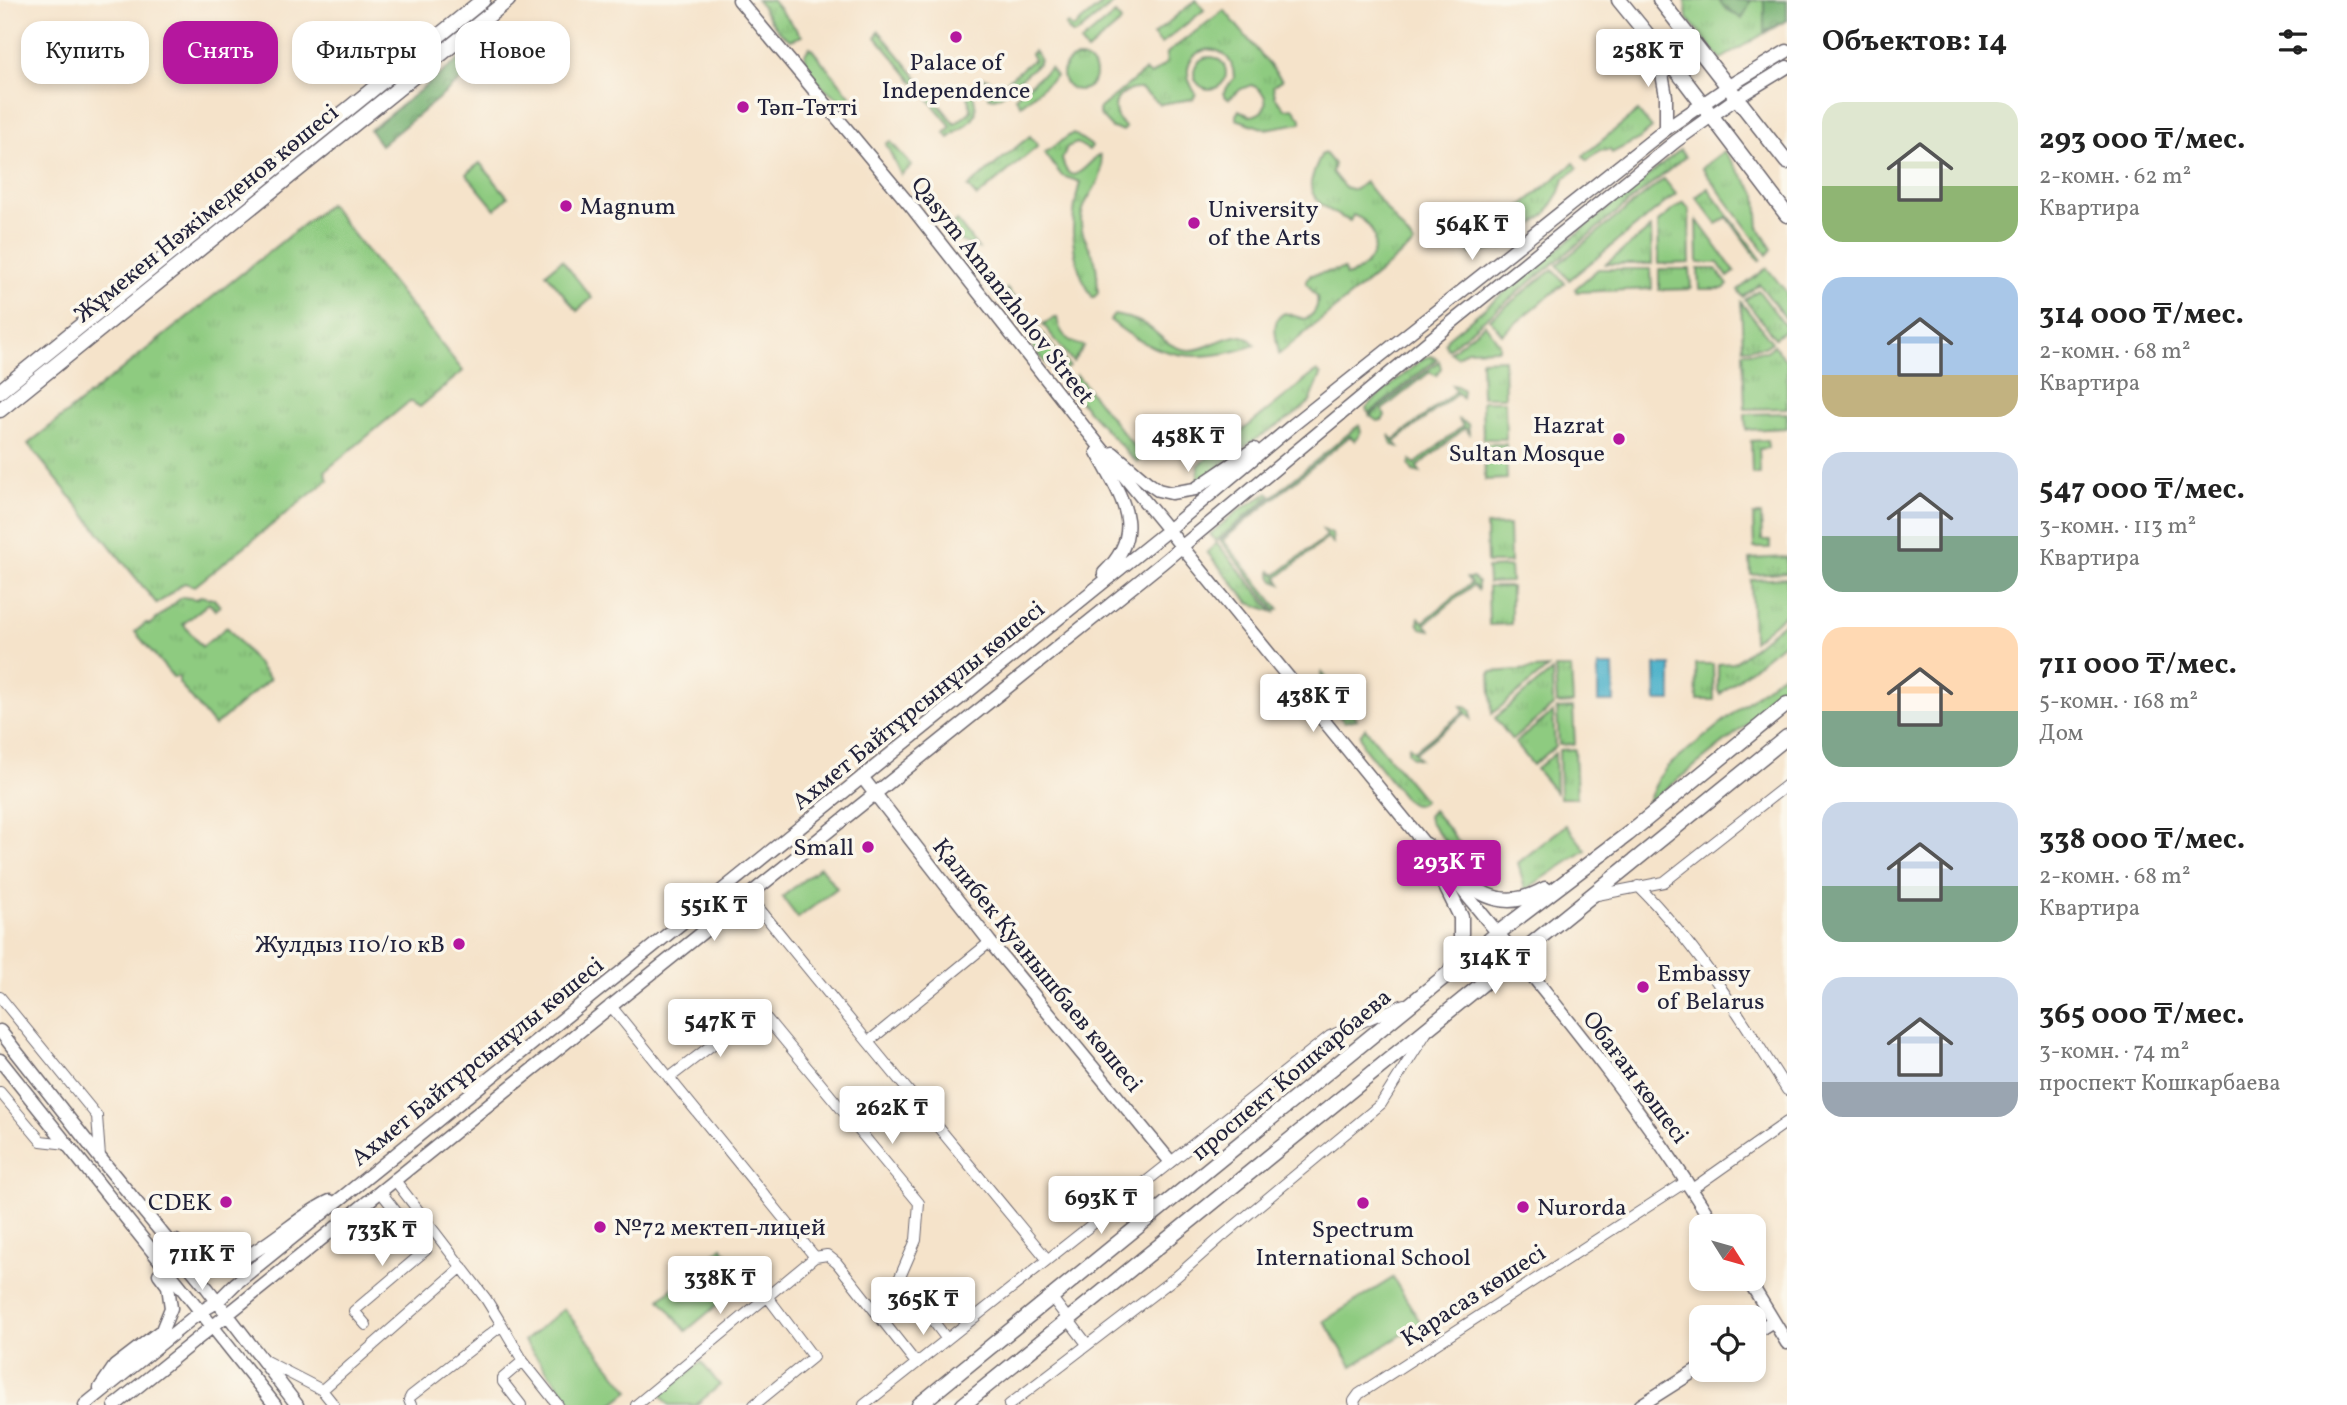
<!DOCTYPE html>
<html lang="ru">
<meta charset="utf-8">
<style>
body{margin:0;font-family:Vollkorn,serif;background:#f6f6f6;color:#222;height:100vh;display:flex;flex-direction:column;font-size:26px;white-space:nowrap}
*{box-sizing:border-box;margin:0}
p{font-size:23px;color:#767676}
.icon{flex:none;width:38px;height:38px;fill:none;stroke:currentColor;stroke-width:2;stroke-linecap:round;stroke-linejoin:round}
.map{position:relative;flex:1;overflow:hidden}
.side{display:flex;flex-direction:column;background:#fff;width:560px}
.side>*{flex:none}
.top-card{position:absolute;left:21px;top:21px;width:665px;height:63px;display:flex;gap:14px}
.needle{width:46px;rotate:127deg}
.controls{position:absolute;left:1689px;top:1214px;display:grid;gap:14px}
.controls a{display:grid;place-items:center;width:77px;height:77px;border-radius:14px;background:#fff;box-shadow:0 4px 10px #0003;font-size:35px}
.price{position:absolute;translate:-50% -60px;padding:0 16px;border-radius:7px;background:#fff;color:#222;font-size:23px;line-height:46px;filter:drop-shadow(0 2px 4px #0008)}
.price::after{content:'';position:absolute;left:50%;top:42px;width:21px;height:16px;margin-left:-10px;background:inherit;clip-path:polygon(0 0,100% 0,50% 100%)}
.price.on{background:#b5179e;color:#fff}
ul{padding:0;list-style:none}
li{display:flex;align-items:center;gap:21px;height:175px;padding:0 35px}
li span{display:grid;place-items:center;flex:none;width:196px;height:140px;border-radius:21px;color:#555}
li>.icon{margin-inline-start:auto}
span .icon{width:84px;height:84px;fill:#fffc;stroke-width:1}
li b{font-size:30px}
h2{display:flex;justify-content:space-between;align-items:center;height:84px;padding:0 35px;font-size:30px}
.tag{padding:0 24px;border-radius:21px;background:#fff;box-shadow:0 4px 10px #0003;font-size:24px;line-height:63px}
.tag.on{background:#b5179e;color:#fff}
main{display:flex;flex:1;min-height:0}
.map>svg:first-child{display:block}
</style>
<main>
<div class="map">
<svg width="1787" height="1405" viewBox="0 0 1787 1405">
<defs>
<pattern id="grass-tufts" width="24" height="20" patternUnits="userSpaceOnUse" patternTransform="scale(1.75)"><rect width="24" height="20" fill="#8ecb80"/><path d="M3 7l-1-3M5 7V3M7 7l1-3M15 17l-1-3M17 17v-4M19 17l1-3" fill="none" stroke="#7aae70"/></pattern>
<pattern id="forest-crowns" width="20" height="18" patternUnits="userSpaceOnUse" patternTransform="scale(1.75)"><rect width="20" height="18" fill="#72af6e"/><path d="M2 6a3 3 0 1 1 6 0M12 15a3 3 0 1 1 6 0" fill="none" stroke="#5d8e5c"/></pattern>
</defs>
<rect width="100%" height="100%" fill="#fbf7ec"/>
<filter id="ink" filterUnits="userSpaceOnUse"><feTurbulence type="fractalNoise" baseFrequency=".0143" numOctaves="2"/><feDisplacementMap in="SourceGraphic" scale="14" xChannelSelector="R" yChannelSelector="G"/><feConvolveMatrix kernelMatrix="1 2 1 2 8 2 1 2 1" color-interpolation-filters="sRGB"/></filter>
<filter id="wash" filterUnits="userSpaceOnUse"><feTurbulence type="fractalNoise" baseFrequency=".00686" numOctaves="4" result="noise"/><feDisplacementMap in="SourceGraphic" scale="28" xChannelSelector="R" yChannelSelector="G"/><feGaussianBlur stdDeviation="1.57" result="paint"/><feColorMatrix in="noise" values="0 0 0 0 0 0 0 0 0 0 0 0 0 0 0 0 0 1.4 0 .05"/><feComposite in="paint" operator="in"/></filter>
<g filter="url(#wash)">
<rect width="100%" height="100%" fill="#f5e3ca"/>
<path fill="url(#grass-tufts)" stroke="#58765e" stroke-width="2" d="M 757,0 L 772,0 L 802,36 L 791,40 C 775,32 767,14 757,0 Z
M 1107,0 L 1118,0 L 1076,34 L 1072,34 L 1065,26 L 1068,24 L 1073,28 Z
M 1196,0 L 1204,10 L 1161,44 L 1153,35 Z
M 1685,0 L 1787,0 L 1787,20 L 1721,59 L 1687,18 Z
M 1224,10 L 1282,80 L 1273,86 L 1275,96 L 1285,109 L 1293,108 L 1301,119 L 1301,123 L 1265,129 L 1236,119 L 1236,115 L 1239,110 L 1250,116 C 1271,114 1270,91 1251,85 L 1241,89 L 1229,99 L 1225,97 L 1223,93 L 1234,78 C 1233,31 1165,47 1196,94 L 1193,99 L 1160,104 L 1141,89 C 1127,88 1111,97 1116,114 C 1117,120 1123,124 1126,128 L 1123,131 L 1112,128 L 1099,114 L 1099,109 L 1145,71 L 1151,75 L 1166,63 L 1167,53 Z
M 1115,14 L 1121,21 L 1119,24 L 1087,51 L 1080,43 Z
M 879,31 L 955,124 L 971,111 L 966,88 L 971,85 C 980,122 978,115 949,138 L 945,133 L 951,126 L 876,37 Z
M 810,47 L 857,104 L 852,108 C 835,96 804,78 805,54 Z
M 1034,51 L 1040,59 L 1039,63 L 1000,96 L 994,98 L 989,97 L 984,78 L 990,80 L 992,93 L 1034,59 L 1031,54 Z
M1063 74a16 16 0 1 1 32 0a16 16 0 1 1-32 0Z
M 1050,68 L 1056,76 L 1021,105 L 1015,97 Z
M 1638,111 L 1652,128 L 1639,139 L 1612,153 L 1610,150 L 1599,151 L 1587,161 L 1583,156 Z
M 1073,133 L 1092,146 L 1089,150 L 1077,143 L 1067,147 L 1062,159 C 1071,195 1090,158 1100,155 C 1108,185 1083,192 1081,220 C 1080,236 1091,246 1095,261 C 1098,272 1097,282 1098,293 L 1093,298 C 1069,261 1069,223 1080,182 L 1062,176 L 1044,153 Z
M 1030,136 L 1038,146 L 977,197 L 968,187 Z
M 890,141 L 912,166 L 901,175 L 886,144 Z
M 1680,150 L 1685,157 L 1448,349 L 1445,343 L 1448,338 Z
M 1724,151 L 1757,195 L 1759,229 L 1772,249 L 1767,255 L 1702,168 Z
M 1325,153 L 1334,164 L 1332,172 L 1344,187 L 1355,190 L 1365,182 L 1414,244 L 1279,354 C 1277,340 1269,319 1285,313 L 1304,319 C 1314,316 1319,307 1317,297 L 1307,284 L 1307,278 L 1311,275 L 1344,269 L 1346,276 C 1378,268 1387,228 1353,215 L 1350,221 C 1336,215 1309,202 1311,183 C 1312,174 1318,164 1321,155 Z
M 1574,163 L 1578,168 L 1564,179 L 1560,192 L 1546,214 L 1503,249 L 1471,254 L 1468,249 Z
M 1664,179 L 1676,194 L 1569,280 L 1557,265 Z
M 1708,188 L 1761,259 L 1759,261 L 1727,217 L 1717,224 L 1696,197 Z
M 1683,202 L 1689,209 L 1690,263 L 1659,264 L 1658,222 Z
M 329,204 L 463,371 L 420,407 L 410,401 L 325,471 L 328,480 L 195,586 L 184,583 L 157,604 L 28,444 Z
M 1697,220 L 1735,272 L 1728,277 L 1718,263 L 1698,263 Z
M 957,221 L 959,223 L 978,248 C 966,243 954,240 946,230 Z
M 1651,228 L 1652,264 L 1606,264 Z
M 1767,268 L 1787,293 L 1787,320 L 1759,284 L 1743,297 L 1738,290 Z
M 1553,269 L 1565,283 L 1502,334 L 1490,319 Z
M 1598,269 L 1651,269 L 1652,289 L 1577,292 L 1575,289 Z
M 1659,269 L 1690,269 L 1691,289 L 1659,290 Z
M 1698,269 L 1716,269 L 1728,285 L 1723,289 L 1699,289 Z
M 1006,288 L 1030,317 L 1020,322 L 1012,318 Z
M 1758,290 L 1787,328 L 1775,338 L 1745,300 Z
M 1741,302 L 1772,342 L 1764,347 L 1743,348 Z
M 1114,315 C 1125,317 1136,319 1146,325 C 1161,335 1169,349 1189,350 C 1210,352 1238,321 1255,345 C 1200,365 1155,358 1110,320 Z
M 1057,317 C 1059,334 1068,343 1084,346 L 1073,362 L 1043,324 Z
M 1485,324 L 1499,343 L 1499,349 L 1467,350 L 1457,357 L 1450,352 Z
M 1037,327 L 1069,366 L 1061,373 C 1049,371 1028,345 1029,333 Z
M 1774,345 L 1787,362 L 1787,408 L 1745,409 L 1743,352 L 1766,351 Z
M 1431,356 L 1437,359 L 1369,414 L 1367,409 L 1370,403 L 1424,358 Z
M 1504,359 L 1505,397 L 1482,397 L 1481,360 Z
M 1439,361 L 1441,368 L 1436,376 L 1430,372 L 1382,410 L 1385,416 L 1382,420 L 1377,421 L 1370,416 Z
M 1317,371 L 1321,375 L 1310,402 L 1293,416 L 1251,442 L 1197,484 L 1199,465 Z
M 1077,375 L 1144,459 L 1138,462 L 1131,457 L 1073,394 L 1070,385 Z
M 1452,385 L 1457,386 L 1463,390 L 1462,398 L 1458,393 L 1395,442 L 1399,447 L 1392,445 L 1389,435 L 1394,440 L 1456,391 Z
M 1482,401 L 1505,401 L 1506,439 L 1483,439 Z
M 1787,413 L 1787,428 L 1746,430 L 1745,414 Z
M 1459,420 L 1468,424 L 1469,433 L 1465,428 L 1417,467 L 1421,473 L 1413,471 L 1409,465 L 1411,460 L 1415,464 L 1463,426 Z
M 1359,425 L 1361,432 L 1355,441 L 1350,436 L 1223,540 L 1279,609 L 1276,611 L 1220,540 Z
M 1767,440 L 1768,448 L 1759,449 L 1760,474 L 1752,474 L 1751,441 Z
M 1484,444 L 1506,444 L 1507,479 L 1485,480 Z
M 1269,493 L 1271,495 L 1216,541 L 1210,534 L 1239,510 Z
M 1753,515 L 1761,515 L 1762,540 L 1770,540 L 1770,548 L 1754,548 Z
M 1509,525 L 1510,563 L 1487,563 L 1486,526 Z
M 1323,530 L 1332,534 L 1333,543 L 1328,538 L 1277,578 L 1281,584 L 1274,581 L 1271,576 L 1271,571 L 1276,575 L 1327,536 Z
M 1217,543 L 1274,612 L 1249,603 L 1207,552 Z
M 1787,557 L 1787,573 L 1751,575 L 1750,559 Z
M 1510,567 L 1511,582 L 1488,583 L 1487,568 Z
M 1467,578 L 1473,578 L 1478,583 L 1478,590 L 1473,585 L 1425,624 L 1430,630 L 1421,628 L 1418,623 L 1419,617 L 1423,622 L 1471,583 Z
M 1787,578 L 1787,613 L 1753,641 L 1751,580 Z
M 1488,587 L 1511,587 L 1511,624 L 1489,625 Z
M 200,596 L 214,599 L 220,606 L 215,610 L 209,603 L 183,624 L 202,647 L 227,627 L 270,679 L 214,726 L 179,683 L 179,677 L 173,677 L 135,632 L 146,623 L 149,625 L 182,597 L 197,599 Z
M 1787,620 L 1787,640 L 1720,694 L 1718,691 L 1718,664 L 1734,663 Z
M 1696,664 L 1713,664 L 1714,700 L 1697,700 Z
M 1548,668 L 1492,714 L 1490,672 Z
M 1555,668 L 1571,668 L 1573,703 L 1557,704 Z
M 1787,670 L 1787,685 L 1760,714 L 1647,804 L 1658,779 L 1667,767 Z
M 1321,671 L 1357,719 L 1344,722 L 1325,699 Z
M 1552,671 L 1553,706 L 1512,740 L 1495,718 Z
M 1461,706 L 1466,706 L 1471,711 L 1471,719 L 1466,713 L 1415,753 L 1419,759 L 1412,757 L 1408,751 L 1409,746 L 1414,751 L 1465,711 Z
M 1573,708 L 1575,744 L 1559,745 L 1557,709 Z
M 1553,712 L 1555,747 L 1533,765 L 1515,743 Z
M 1365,728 L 1424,800 C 1418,806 1414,807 1407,801 L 1363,746 L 1360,735 Z
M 1575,749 L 1577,798 L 1560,798 L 1559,750 Z
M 1555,753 L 1556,793 L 1536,769 Z
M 1433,810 L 1475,862 L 1467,868 L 1429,821 L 1428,816 Z
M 1566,825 L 1586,850 L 1525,890 L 1518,863 Z"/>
<path fill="url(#forest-crowns)" stroke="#4a6854" stroke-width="2" d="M 1719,0 L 1751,0 L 1742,19 L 1724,7 Z
M 1764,0 L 1787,0 L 1787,20 L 1764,32 Z
M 485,39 L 497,51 L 381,145 L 370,130 Z"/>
<path fill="#8ecb80" stroke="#58765e" stroke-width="2" d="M1194 73a16 16 0 1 1 32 0a16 16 0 1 1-32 0Z
M 480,163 L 508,197 L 495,209 L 466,174 Z
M 562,260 L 592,298 L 577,311 L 546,273 Z
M 820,867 L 837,888 L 798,918 L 782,897 Z
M 722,1247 L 748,1279 L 686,1331 L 660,1299 Z
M 1393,1278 L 1421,1323 L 1352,1366 L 1324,1321 Z
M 564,1309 L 629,1391 L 611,1405 L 574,1405 L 524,1341 Z
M 701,1362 L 720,1385 L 696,1405 L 669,1405 L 661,1395 Z"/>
<path fill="#4ab0c9" stroke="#366982" stroke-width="2" d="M 1655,665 L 1671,665 L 1671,701 L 1656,701 Z
M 1598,666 L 1613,666 L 1614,702 L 1598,702 Z"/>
</g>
<g filter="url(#ink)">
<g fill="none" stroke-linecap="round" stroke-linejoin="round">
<g stroke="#6c666d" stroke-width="12">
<path id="minor" d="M 1638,886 C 1698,946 1742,1019 1787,1090
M 748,895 L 868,1042 L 990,942
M 1592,896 L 1664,882 L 1787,785
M 0,997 L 97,1116 L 100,1157
M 610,1005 L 815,1257 L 827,1255 L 837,1263 L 916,1363
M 868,1042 L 1047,1259
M 669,1078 L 751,1015 L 759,1013 L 767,1019 L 919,1203 L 916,1240 L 900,1277 L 946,1338
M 0,1092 L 41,1141 L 67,1144
M 394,1179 L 486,1299 L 502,1325 L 411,1396 L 409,1400 L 411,1405
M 1692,1189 L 1787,1122
M 1052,1298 L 1087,1344
M 366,1325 L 354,1311 L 426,1250 L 380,1191
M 502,1325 L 523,1361 L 558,1405
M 262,1359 L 322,1390 L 334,1405
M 322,1390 L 462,1267
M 521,1405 L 503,1382 L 503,1378 L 523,1361
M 636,1405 L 815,1257
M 754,1405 L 813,1357 L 767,1296
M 864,1405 L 1330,1036 L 1404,1004
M 1009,1405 L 1176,1277 L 1220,1238 L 1381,1104 L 1426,1033
M 1355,1405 L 1354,1401 L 1359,1394 L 1687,1181"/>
</g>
<g stroke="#6c666d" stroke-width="15">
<path id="tertiary" d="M 739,0 L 914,210 L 1084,427 L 1432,853
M 1657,47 L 1666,96 L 1666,129
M 1097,452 C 1121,497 1148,531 1104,573
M 1113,453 L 1148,483 L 1158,490 L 1171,493 L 1195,489 L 1254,449
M 862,777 L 990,942 L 1170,1161
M 1448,872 C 1541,987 1638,1100 1715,1227
M 0,1031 L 100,1158 L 207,1288 L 297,1405
M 0,1060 L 275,1405
M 176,1241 C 188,1252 208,1264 225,1263 C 255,1261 299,1214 330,1201
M 1748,1279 L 1787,1343
M 1754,1333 L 1773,1321
M 100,1388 L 115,1366 L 162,1330 L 171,1308 L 168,1286 L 159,1274
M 85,1405 L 200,1312 L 217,1302 L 235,1284 L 1168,530 L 1293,425 L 1666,129 L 1729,86 L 1787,51
M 115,1405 L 1162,563 L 1430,340 L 1676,141 L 1738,97 L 1787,67
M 1641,1405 L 1701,1367"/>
</g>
<g stroke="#6c666d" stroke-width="17">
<path id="secondary" d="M 1619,0 L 1685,81 L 1787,215
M 1660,0 L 1787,162
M 0,391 L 483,0
M 0,410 L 508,0
M 1426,845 C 1463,879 1492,920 1545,889
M 1431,856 L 1461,917 L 1461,946 L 1451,970
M 919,1405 L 1498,933 L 1628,834 L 1787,704
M 963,1405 L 1787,737"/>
</g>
<use href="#minor" stroke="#fff" stroke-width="10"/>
<use href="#tertiary" stroke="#fff" stroke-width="12"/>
<use href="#secondary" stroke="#fff" stroke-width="14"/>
</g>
</g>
<g fill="#b5179e" stroke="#fbf7ec" stroke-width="2.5">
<circle cx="956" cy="37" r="7"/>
<circle cx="743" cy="107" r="7"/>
<circle cx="566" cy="206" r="7"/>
<circle cx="1194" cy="223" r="7"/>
<circle cx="1619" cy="439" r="7"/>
<circle cx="868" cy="847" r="7"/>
<circle cx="459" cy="944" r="7"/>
<circle cx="1643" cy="987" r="7"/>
<circle cx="226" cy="1202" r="7"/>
<circle cx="1363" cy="1203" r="7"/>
<circle cx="1523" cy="1207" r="7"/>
<circle cx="600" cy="1227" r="7"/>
</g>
<g text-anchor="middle" stroke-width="7" stroke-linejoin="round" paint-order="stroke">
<g font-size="24" fill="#22223b" stroke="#fbf7ec" text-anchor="start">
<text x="956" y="70" text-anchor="middle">Palace of<tspan x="956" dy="28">Independence</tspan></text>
<text x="757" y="115">Тәп-Тәтті</text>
<text x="580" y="214">Magnum</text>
<text x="1208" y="217">University<tspan x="1208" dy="28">of the Arts</tspan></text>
<text x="1605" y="433" text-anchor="end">Hazrat<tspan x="1605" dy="28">Sultan Mosque</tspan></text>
<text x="854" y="855" text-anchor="end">Small</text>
<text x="445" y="952" text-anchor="end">Жулдыз 110/10 кВ</text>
<text x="1657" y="981">Embassy<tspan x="1657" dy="28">of Belarus</tspan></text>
<text x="212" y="1210" text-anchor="end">CDEK</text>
<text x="1537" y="1215">Nurorda</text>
<text x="614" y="1235">№72 мектеп-лицей</text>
<text x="1363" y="1237" text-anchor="middle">Spectrum<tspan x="1363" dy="28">International School</tspan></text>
</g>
<g font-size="24" fill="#22223b" stroke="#fbf7ec">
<text transform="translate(206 213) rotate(-39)" y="8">Жұмекен Нәжімеденов көшесі</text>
<text transform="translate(1003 290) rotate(52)" y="8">Qasym Amanzholov Street</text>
<text transform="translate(918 705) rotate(-39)" y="8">Ахмет Байтұрсынұлы көшесі</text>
<text transform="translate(1038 965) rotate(51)" y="8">Қалибек Қуанышбаев көшесі</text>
<text transform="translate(477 1061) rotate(-39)" y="8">Ахмет Байтұрсынұлы көшесі</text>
<text transform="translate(1291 1074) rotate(-40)" y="8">проспект Кошкарбаева</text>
<text transform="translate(1636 1077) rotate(53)" y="8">Обаған көшесі</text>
<text transform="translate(1473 1295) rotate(-33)" y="8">Қарасаз көшесі</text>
</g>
</g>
</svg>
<div class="controls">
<a><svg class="needle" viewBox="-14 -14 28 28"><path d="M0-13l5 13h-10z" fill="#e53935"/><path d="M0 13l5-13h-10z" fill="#767676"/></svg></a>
<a><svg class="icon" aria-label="locate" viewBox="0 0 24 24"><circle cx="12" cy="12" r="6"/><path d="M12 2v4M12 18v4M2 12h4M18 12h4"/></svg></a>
</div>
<b class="price" style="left:1648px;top:89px">258K ₸</b>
<b class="price" style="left:1472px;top:262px">564K ₸</b>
<b class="price" style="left:1188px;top:474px">458K ₸</b>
<b class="price" style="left:1313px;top:734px">438K ₸</b>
<b class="price on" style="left:1449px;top:900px">293K ₸</b>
<b class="price" style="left:714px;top:943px">551K ₸</b>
<b class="price" style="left:1495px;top:996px">314K ₸</b>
<b class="price" style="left:720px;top:1059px">547K ₸</b>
<b class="price" style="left:892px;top:1146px">262K ₸</b>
<b class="price" style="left:1101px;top:1236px">693K ₸</b>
<b class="price" style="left:382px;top:1268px">733K ₸</b>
<b class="price" style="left:202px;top:1292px">711K ₸</b>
<b class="price" style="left:720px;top:1316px">338K ₸</b>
<b class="price" style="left:923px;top:1337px">365K ₸</b>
<div class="top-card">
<a class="tag">Купить</a>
<a class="tag on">Снять</a>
<a class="tag">Фильтры</a>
<a class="tag">Новое</a>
</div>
</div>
<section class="side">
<h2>Объектов: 14<svg class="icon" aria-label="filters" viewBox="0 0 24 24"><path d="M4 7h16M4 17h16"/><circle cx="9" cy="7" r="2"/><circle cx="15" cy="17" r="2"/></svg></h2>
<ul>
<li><span style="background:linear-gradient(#dfe7d0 60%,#8fb573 0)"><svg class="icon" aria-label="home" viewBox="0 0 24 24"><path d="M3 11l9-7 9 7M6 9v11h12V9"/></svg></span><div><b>293 000 ₸/мес.</b><p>2-комн. · 62 m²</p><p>Квартира</p></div></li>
<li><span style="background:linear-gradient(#a9c7e8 70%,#c2b280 0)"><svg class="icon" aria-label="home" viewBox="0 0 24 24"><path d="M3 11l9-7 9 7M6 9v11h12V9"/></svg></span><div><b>314 000 ₸/мес.</b><p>2-комн. · 68 m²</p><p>Квартира</p></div></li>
<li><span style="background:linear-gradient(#c9d6e8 60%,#7fa58c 0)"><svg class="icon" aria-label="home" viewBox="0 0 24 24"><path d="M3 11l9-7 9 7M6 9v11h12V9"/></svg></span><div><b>547 000 ₸/мес.</b><p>3-комн. · 113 m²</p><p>Квартира</p></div></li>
<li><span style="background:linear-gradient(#ffd9b3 60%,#7fa58c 0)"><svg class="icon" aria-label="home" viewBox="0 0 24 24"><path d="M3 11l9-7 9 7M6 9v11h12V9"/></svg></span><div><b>711 000 ₸/мес.</b><p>5-комн. · 168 m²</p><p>Дом</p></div></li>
<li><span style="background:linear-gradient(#c9d6e8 60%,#7fa58c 0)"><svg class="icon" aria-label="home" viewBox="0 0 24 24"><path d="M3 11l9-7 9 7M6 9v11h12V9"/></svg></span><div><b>338 000 ₸/мес.</b><p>2-комн. · 68 m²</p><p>Квартира</p></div></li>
<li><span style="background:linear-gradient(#c9d6e8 75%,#9aa5b1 0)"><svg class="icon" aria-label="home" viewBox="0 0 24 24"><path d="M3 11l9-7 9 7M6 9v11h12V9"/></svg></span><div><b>365 000 ₸/мес.</b><p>3-комн. · 74 m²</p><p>проспект Кошкарбаева</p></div></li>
</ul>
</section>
</main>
